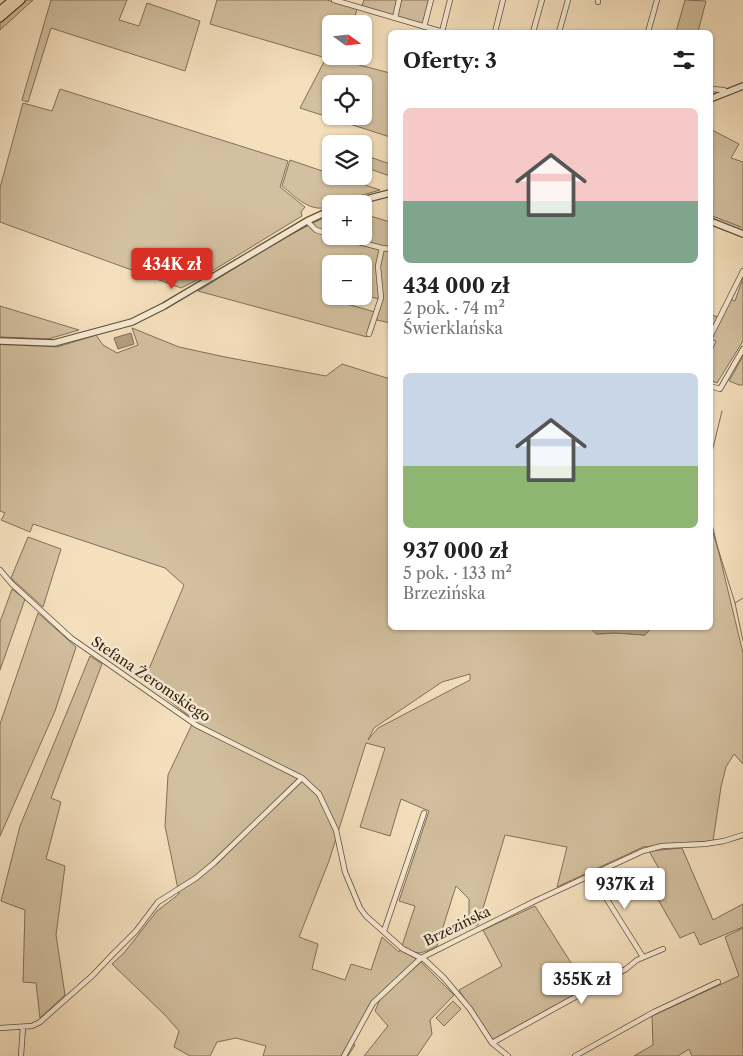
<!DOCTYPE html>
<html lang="pl">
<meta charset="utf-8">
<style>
body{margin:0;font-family:"Libre Caslon Text",serif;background:#f6f6f6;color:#222;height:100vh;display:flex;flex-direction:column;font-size:19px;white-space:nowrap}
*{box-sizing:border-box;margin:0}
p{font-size:16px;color:#767676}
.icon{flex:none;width:28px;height:28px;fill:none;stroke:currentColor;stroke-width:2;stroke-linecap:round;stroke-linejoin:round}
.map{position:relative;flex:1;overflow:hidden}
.sheet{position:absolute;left:388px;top:30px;width:325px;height:600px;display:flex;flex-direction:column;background:#fff;border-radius:8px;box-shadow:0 1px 4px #0004}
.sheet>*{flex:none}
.needle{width:32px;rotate:105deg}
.controls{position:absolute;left:322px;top:15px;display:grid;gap:10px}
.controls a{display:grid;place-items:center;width:50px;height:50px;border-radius:8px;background:#fff;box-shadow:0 1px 4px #0004;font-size:25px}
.price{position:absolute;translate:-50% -42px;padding:0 11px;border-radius:5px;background:#fff;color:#222;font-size:16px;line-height:32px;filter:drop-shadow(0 1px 2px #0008)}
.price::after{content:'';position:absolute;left:50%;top:30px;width:15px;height:11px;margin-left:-8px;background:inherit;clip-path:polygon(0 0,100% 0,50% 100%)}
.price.selected{background:#d93025;color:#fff}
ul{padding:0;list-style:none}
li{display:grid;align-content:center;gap:10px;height:265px;padding:0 15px}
li span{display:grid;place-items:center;height:155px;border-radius:8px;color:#555}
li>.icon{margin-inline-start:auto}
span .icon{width:90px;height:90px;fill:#fffc;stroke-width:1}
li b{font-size:21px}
h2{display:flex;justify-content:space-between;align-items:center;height:60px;padding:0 15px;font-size:21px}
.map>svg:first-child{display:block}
</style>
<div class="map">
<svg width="743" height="1056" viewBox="0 0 743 1056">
<rect width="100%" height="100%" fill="#f5e0be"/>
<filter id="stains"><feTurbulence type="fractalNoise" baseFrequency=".004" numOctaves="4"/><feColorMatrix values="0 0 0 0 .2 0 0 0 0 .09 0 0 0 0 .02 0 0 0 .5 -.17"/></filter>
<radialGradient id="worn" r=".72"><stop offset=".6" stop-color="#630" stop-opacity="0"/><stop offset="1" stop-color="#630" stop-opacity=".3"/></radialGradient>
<path fill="#d3c0a0" stroke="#817058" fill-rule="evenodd" d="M 27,0 L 33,0 L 0,30 L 0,23 Z
M 51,0 L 127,0 L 119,20 L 139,26 L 147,3 L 200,21 L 185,71 L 51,28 L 28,102 L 22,100 Z
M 217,0 L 327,0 L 357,9 L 353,24 L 331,24 L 331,56 L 344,56 L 344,61 L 390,73 L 390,137 L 300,108 L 326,58 L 210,24 ZM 331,84 L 364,84 L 364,116 L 331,116 Z
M 364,0 L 431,0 L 425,25 L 362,6 Z
M 685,0 L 706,1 L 698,32 L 676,32 Z
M 60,89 L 288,161 L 280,187 L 305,207 L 301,212 L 302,216 L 199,279 L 181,288 L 0,222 L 0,188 L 23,103 L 52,111 Z
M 710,129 L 739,144 L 731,158 L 743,162 L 743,234 L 712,225 L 710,228 Z
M 364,155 L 390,164 L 390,176 L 364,167 Z
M 290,160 L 331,174 L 331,176 L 338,176 L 380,190 L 331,204 L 331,206 C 311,214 297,198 282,186 Z
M 331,214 L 331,236 L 364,236 L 364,214 L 390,222 L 390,323 L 373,319 L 367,337 L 198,291 L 280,240 ZM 331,264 L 364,264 L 364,295 L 379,299 L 375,312 L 340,302 L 342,296 L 331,296 Z
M 743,278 L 743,341 L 717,383 L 710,380 L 710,355 L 716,341 L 710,339 L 710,314 L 720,318 L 730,299 L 735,301 Z
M 0,306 L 79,330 L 48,339 L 0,337 Z
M 132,328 L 179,347 L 225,357 L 326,376 L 342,364 L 390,379 L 390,628 L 590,628 L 596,634 L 616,633 L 645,635 L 651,628 L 710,628 L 710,516 L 743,653 L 743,764 L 734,754 L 726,767 L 721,787 L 713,841 L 643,847 L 557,887 L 567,847 L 505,835 L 478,925 L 469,926 L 469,899 L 456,886 L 437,946 C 421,954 417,956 402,946 L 415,906 L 399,901 L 429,811 L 401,799 L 390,836 L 360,827 L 385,748 L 366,743 L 329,861 L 299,937 L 318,944 L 312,969 L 345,980 L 351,964 L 371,970 L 382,937 L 399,952 L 400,950 L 417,959 L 375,998 L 369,1006 L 351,1040 L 355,1045 L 348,1056 L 263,1056 L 266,1046 L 236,1038 L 217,1042 L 210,1056 L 190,1056 L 174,1047 L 179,1031 L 165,1015 L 112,964 L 124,953 L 157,911 L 179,894 L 165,826 L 168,775 L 194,720 L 144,681 L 184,585 L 165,568 L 33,524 L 30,532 L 1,520 L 5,513 L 0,511 L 0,341 L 57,347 L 96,335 L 103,345 L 117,353 L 138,345 ZM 470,674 L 470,680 L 378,728 L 368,740 L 374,728 L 442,682 Z
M 743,356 L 743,385 L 739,385 L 729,381 Z
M 28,537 L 61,549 L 43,607 L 11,578 Z
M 12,589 L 25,599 L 0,670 L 0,622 Z
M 38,613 L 76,647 L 55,711 L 0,836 L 0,724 Z
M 90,656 L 102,664 L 51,798 L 61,802 L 46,859 L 65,866 L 56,935 L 65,995 L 40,1018 L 36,983 L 23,982 L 25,910 L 1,901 L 20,826 Z
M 682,848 L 713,920 L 743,904 L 743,927 L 700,945 L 694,932 L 680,938 L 648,882 L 662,874 L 649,851 Z
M 535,906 L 587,988 L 492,1040 L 459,990 L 502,966 L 483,930 Z
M 743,928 L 743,1056 L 692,1056 L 689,1049 L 678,1056 L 634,1056 L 653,1045 L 652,1016 L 739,976 L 725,937 Z
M 421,962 L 454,995 L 430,1020 L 432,1034 L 417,1056 L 364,1056 L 388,1026 L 375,1011 L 381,997 Z
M 453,1001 L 461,1009 L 444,1026 L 436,1018 Z"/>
<path fill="#b29f83" stroke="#7e6d55" d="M 131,333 L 134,344 L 118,349 L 114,338 Z
M 590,628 L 651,628 L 645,635 L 616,633 L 596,634 Z"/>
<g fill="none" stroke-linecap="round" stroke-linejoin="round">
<path stroke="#7e6d55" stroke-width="1" d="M 710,215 L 741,227
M 710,460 L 722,411
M 710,523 L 735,603 L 743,641
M 735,603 L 743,598"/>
<g stroke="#60513c" stroke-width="6">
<path id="minor" d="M 334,0 L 443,32
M 598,2 L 598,0
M 395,18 L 399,0
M 424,27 L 431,0
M 442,32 L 450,0
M 495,32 L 503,0
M 533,32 L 542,0
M 559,32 L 568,0
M 648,32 L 657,0
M 710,89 L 724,90 L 726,92
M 307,221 L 316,230 L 331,235
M 336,236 L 382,248 L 390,249
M 369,334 L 381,298 L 378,266 L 382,248
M 710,337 L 743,271
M 710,386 L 720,389 L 743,349
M 0,570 L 12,584 L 71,638 L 196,725 L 302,778 L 319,794 L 336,830 L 345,872 L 360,908 L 366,916 L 403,949 L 425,960 L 444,978 L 470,1009 L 492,1043 L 508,1056
M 591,874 L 643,957
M 384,931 L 424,813
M 0,1028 L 32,1026 L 40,1022 L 92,976 L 113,954 L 136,931 L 158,902 L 196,878 L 214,863 L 302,778
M 492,1043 L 626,969 L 637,960 L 663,949
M 21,1056 L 23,1027
M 344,1056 L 373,1003 L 421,958 L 535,901 L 643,851 L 662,846 L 705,844 L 724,841 L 743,835
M 575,1056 L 654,1012 L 718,982"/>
</g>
<g stroke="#60513c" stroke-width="8">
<path id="tertiary" d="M 710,99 L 743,86
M 347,204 L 390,193
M 710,221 L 743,234
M 0,341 L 54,343 L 132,322 L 164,306 L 307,221 L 331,210"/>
</g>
<g stroke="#2f2110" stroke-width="9">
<path id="primary" d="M 0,10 L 12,0
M 0,18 L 21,0"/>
</g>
<use href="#minor" stroke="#f8ebd5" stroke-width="4.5"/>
<use href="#tertiary" stroke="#f8ebd5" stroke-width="5.5"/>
<use href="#primary" stroke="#f5e0be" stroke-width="7"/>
</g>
<g text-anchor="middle" stroke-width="5" stroke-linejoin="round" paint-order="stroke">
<g font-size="14" fill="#2f2110" stroke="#f8ebd5">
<text transform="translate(151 679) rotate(34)" y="5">Stefana Żeromskiego</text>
<text transform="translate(457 926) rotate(-26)" y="5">Brzezińska</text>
</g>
</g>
<rect width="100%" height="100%" filter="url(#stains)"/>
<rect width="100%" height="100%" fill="url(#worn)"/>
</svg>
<div class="controls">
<a><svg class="needle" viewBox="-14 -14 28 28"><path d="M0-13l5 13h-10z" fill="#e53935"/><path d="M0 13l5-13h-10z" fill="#767676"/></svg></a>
<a><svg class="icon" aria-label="locate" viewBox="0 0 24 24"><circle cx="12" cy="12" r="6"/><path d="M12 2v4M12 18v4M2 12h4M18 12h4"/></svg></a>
<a><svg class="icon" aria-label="layers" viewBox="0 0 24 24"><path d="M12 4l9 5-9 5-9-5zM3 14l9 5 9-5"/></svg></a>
<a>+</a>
<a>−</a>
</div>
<b class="price selected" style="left:172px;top:290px">434K zł</b>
<b class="price" style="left:625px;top:910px">937K zł</b>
<b class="price" style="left:582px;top:1005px">355K zł</b>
<section class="sheet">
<h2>Oferty: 3<svg class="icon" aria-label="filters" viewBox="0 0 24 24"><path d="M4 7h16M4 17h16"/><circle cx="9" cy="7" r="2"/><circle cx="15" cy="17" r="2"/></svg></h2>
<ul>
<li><span style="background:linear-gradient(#f6c9c9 60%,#7fa58c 0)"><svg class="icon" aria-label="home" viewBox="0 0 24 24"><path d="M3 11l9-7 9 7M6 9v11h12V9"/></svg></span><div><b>434 000 zł</b><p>2 pok. · 74 m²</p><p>Świerklańska</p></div></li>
<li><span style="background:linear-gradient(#c9d6e8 60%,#8fb573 0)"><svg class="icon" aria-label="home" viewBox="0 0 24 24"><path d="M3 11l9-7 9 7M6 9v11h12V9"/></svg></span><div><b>937 000 zł</b><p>5 pok. · 133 m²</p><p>Brzezińska</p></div></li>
</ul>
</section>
</div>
